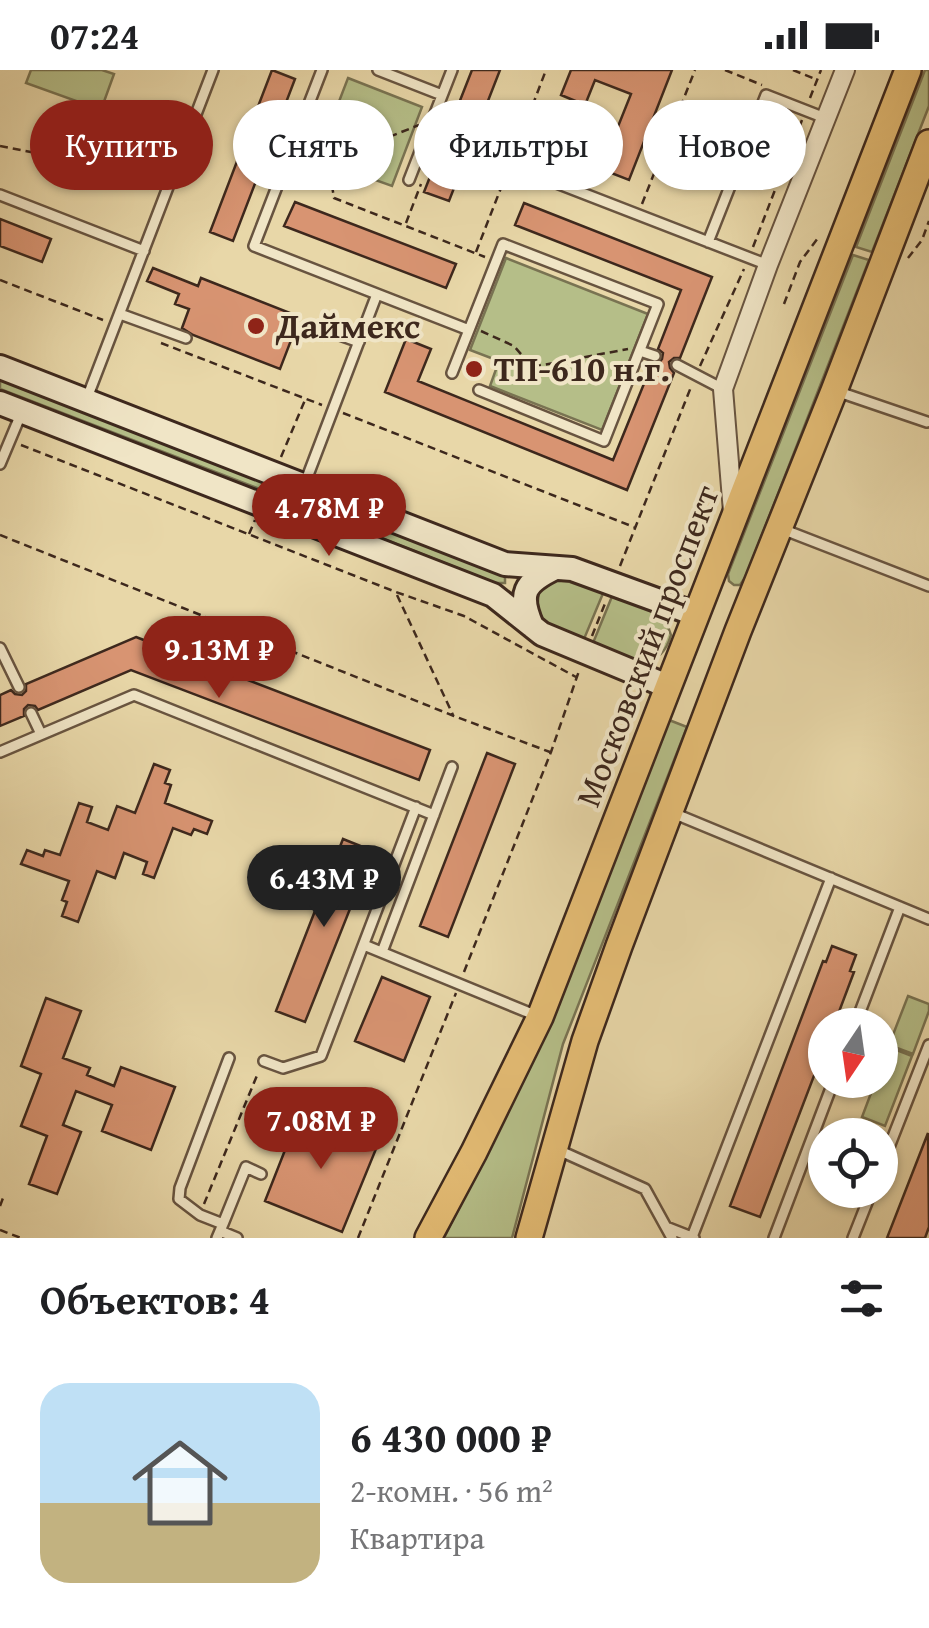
<!DOCTYPE html>
<html lang="ru">
<meta charset="utf-8">
<style>
body{margin:0;font-family:"Gentium Book Plus",serif;background:#f6f6f6;color:#202124;height:100vh;display:flex;flex-direction:column;font-size:38px;white-space:nowrap}
*{box-sizing:border-box;margin:0}
p{font-size:32px;color:#757577}
.icon{flex:none;width:55px;height:55px;fill:none;stroke:currentColor;stroke-width:2;stroke-linecap:round;stroke-linejoin:round}
.map{position:relative;height:1168px;overflow:hidden}
.details{display:flex;flex-direction:column;background:#fff;flex:1}
.details>*{flex:none}
.guide{position:absolute;left:30px;top:30px;width:870px;height:90px;display:flex;gap:20px}
.needle{width:65px;rotate:193deg}
.buttons{position:absolute;left:808px;top:938px;display:grid;gap:20px}
.buttons a{display:grid;place-items:center;width:90px;height:90px;border-radius:50%;background:#fff;box-shadow:0 2px 8px #0004;font-size:50px}
.price{position:absolute;translate:-50% -85px;padding:0 22px;border-radius:35px;background:#8f2418;color:#fff;font-size:32px;line-height:65px;filter:drop-shadow(0 2px 5px #0008)}
.price::after{content:'';position:absolute;left:50%;top:60px;width:30px;height:22px;margin-left:-15px;background:inherit;clip-path:polygon(0 0,100% 0,50% 100%)}
.price.selected{background:#222;color:#fff}
ul{padding:0;list-style:none}
li{display:flex;align-items:center;gap:30px;height:250px;padding:0 40px}
li span{display:grid;place-items:center;flex:none;width:280px;height:200px;border-radius:30px;color:#555}
li>.icon{margin-inline-start:auto}
span .icon{width:120px;height:120px;fill:#fffc;stroke-width:1}
li b{font-size:42px}
h2{display:flex;justify-content:space-between;align-items:center;height:120px;padding:0 40px;font-size:42px}
.tag{padding:0 35px;border-radius:45px;background:#fff;box-shadow:0 2px 8px #0004;font-size:35px;line-height:90px}
.tag.selected{background:#8f2418;color:#fff}
.status{display:flex;justify-content:space-between;align-items:center;height:70px;padding:0 50px;background:#fff;direction:ltr}
.status svg{height:28px;fill:currentColor}
.map>svg:first-child{display:block}
</style>
<div class="status"><b>07:24</b><svg viewBox="0 0 49 12"><path d="M0 12V9h3v3zM5 12V6h3v6zM10 12V3h3v9zM15 12V0h3v12zM26 1h20v11H26zM47 4h2v5h-2z"/></svg></div>
<div class="map">
<svg width="929" height="1168" viewBox="0 0 929 1168">
<rect width="100%" height="100%" fill="#e8d7a8"/>
<filter id="stains"><feTurbulence type="fractalNoise" baseFrequency=".002" numOctaves="4"/><feColorMatrix values="0 0 0 0 .2 0 0 0 0 .09 0 0 0 0 .02 0 0 0 .5 -.17"/></filter>
<radialGradient id="worn" r=".72"><stop offset=".6" stop-color="#630" stop-opacity="0"/><stop offset="1" stop-color="#630" stop-opacity=".3"/></radialGradient>
<path fill="#b5be88" stroke="#797352" stroke-width="2.5" d="M 31,0 L 102,0 L 114,4 L 101,40 L 26,13 Z
M 925,0 L 929,0 L 929,36 L 872,182 L 856,177 Z
M 348,8 L 422,37 L 392,116 L 339,97 L 325,68 Z
M 853,185 L 869,190 L 746,506 L 740,515 L 734,515 L 729,511 L 728,504 Z
M 506,188 L 648,244 L 602,360 L 490,316 L 499,291 L 470,280 Z
M 0,306 L 267,410 L 262,420 L 0,319 Z
M 277,414 L 499,503 L 505,506 L 505,513 L 495,513 L 273,425 Z
M 560,506 L 604,521 L 584,569 L 546,554 L 537,539 L 539,522 L 544,513 Z
M 613,524 C 637,534 663,538 671,565 C 658,610 622,585 593,573 Z
M 669,650 L 687,657 L 563,974 L 512,1168 L 444,1168 L 545,965 Z
M 908,926 L 929,934 L 929,941 L 913,984 L 889,975 Z
M 889,977 L 912,986 L 885,1056 L 862,1047 L 876,1010 L 880,1010 L 880,1001 Z"/>
<path fill="#d89472" stroke="#3d281d" stroke-width="2.5" d="M 272,0 L 295,9 L 233,171 L 210,162 Z
M 472,0 L 500,0 L 449,131 L 424,122 Z
M 571,0 L 672,0 L 629,110 L 601,99 L 631,24 L 595,10 L 585,35 L 561,25 Z
M 768,67 L 780,71 L 764,114 L 752,109 Z
M 295,132 L 456,194 L 446,218 L 284,156 Z
M 524,133 L 712,207 L 680,288 L 674,288 L 669,292 L 670,298 L 674,303 L 627,420 L 385,322 L 406,269 L 431,279 L 418,311 L 613,390 L 652,294 L 658,294 L 662,289 L 663,283 L 658,279 L 681,220 L 515,155 Z
M 0,149 L 51,169 L 42,192 L 0,176 Z
M 153,198 L 198,216 L 201,208 L 300,247 L 280,299 L 193,265 L 182,258 L 189,239 L 175,234 L 179,224 L 147,211 Z
M 136,567 L 430,680 L 419,710 L 131,600 L 38,640 L 35,636 L 28,635 L 24,639 L 24,646 L 0,656 L 0,625 L 11,620 L 15,624 L 22,625 L 26,621 L 26,614 Z
M 487,683 L 515,694 L 448,867 L 420,856 Z
M 154,694 L 170,700 L 165,713 L 171,715 L 165,733 L 212,751 L 207,764 L 194,759 L 191,765 L 173,758 L 154,808 L 143,804 L 147,792 L 124,783 L 115,808 L 97,801 L 78,852 L 62,846 L 67,832 L 62,830 L 69,811 L 21,794 L 27,780 L 43,786 L 45,780 L 60,785 L 79,733 L 92,737 L 87,752 L 108,760 L 117,736 L 135,743 Z
M 343,769 L 373,781 L 305,952 L 276,941 Z
M 832,876 L 856,885 L 850,901 L 854,902 L 834,955 L 825,955 L 825,977 L 760,1147 L 730,1136 L 823,891 L 826,892 Z
M 382,907 L 430,927 L 404,991 L 355,971 Z
M 46,928 L 81,941 L 63,988 L 90,998 L 87,1005 L 114,1016 L 121,997 L 175,1017 L 151,1080 L 102,1061 L 112,1035 L 76,1021 L 63,1055 L 81,1062 L 57,1124 L 29,1114 L 47,1066 L 21,1056 L 41,1004 L 21,996 Z
M 300,1042 L 378,1074 L 342,1162 L 265,1131 Z
M 928,1063 L 929,1157 L 925,1168 L 887,1168 Z"/>
<g fill="none" stroke-linecap="round" stroke-linejoin="round">
<g stroke="#685440" stroke-width="14">
<path id="service" d="M 322,0 L 254,176 L 469,260
M 378,0 L 442,25
M 510,95 L 768,195
M 409,110 L 452,0
M 0,125 L 144,181
M 708,172 L 766,25 L 825,48
M 120,244 L 186,268
M 331,262 L 359,272
M 640,281 L 655,286
M 677,295 L 723,319
M 452,303 L 503,174 L 658,234 L 604,371 L 479,320
M 836,321 L 927,352
M 87,328 L 213,0
M 0,394 L 21,344
M 305,413 L 377,224
M 782,459 L 929,516
M 0,578 L 19,617
M 31,643 L 41,664
M 0,682 L 134,625 L 434,745
M 673,743 L 929,849
M 364,875 L 537,946
M 382,882 L 452,697
M 855,955 L 900,837
M 264,991 L 283,998 L 321,986 L 416,737
M 556,1079 L 645,1119 L 672,1168
M 880,1100 L 929,975
M 223,1154 L 246,1097 L 261,1104
M 666,1157 L 694,1168
M 220,1161 L 237,1168
M 692,1167 L 831,808
M 217,1168 L 223,1154 L 200,1145 L 179,1129 L 180,1118 L 229,988
M 774,1168 L 834,1010
M 853,1168 L 872,1120"/>
</g>
<g stroke="#685440" stroke-width="22">
<path id="minor" d="M 733,442 L 723,319 L 768,195 L 845,0"/>
</g>
<g stroke="#3d281d" stroke-width="28">
<path id="secondary" d="M 0,297 L 505,494 L 572,499 L 695,544
M 0,333 L 493,525 L 542,564 L 667,616
M 532,556 C 518,523 524,513 555,498"/>
</g>
<g stroke="#3d281d" stroke-width="30">
<path id="primary" d="M 428,1168 L 474,1082 L 540,947 L 908,0
M 529,1168 L 585,971 L 619,876 L 738,561 L 834,321 L 929,73"/>
</g>
<path stroke="#3d281d" stroke-width="2.5" stroke-dasharray="8 5" stroke-linecap="butt" d="M 725,0 L 762,15
M 793,0 L 815,9
M 810,28 L 821,0
M 0,76 L 46,85 L 64,95
M 302,81 L 328,91 L 334,128 L 485,187
M 514,84 L 546,0
M 329,91 L 419,55
M 642,134 L 695,0
M 406,153 L 421,114
M 753,177 L 802,50
M 476,182 L 506,105
M 908,188 L 922,170 L 929,151
M 0,210 L 103,250
M 784,234 L 800,192 L 818,168
M 481,261 L 514,276 L 532,297 L 628,279
M 161,273 L 322,335
M 700,296 L 744,199
M 343,343 L 634,457
M 21,375 L 396,522 L 464,546 L 576,607
M 281,387 L 305,330
M 249,464 L 255,450
M 0,465 L 454,646 L 550,682
M 620,496 L 691,317
M 397,525 L 453,645
M 592,566 L 606,531
M 464,902 L 551,682 L 579,601
M 204,1134 L 258,1003
M 0,1136 L 3,1128
M 0,1160 L 21,1168
M 358,1168 L 456,923"/>
<use href="#service" stroke="#f0e5c6" stroke-width="9"/>
<use href="#minor" stroke="#f0e5c6" stroke-width="18"/>
<use href="#secondary" stroke="#f0e5c6" stroke-width="22"/>
<use href="#primary" stroke="#e4bc74" stroke-width="25"/>
</g>
<g fill="#8f2418" stroke="#f0e5c6" stroke-width="4">
<circle cx="256" cy="256" r="10"/>
<circle cx="474" cy="299" r="10"/>
</g>
<g text-anchor="middle" stroke-width="8" stroke-linejoin="round" paint-order="stroke">
<g font-size="35" font-weight="bold" fill="#3d281d" stroke="#f0e5c6" text-anchor="start">
<text x="276" y="268">Даймекс</text>
<text x="494" y="311">ТП-610 н.г.</text>
</g>
<g font-size="35" fill="#3d281d" stroke="#f0e5c6">
<text transform="translate(647 576) rotate(-69)" y="12">Московский проспект</text>
</g>
</g>
<rect width="100%" height="100%" filter="url(#stains)"/>
<rect width="100%" height="100%" fill="url(#worn)"/>
</svg>
<div class="buttons">
<a><svg class="needle" viewBox="-14 -14 28 28"><path d="M0-13l5 13h-10z" fill="#e53935"/><path d="M0 13l5-13h-10z" fill="#757577"/></svg></a>
<a><svg class="icon" aria-label="locate" viewBox="0 0 24 24"><circle cx="12" cy="12" r="6"/><path d="M12 2v4M12 18v4M2 12h4M18 12h4"/></svg></a>
</div>
<b class="price" style="left:329px;top:489px">4.78M ₽</b>
<b class="price" style="left:219px;top:631px">9.13M ₽</b>
<b class="price selected" style="left:324px;top:860px">6.43M ₽</b>
<b class="price" style="left:321px;top:1102px">7.08M ₽</b>
<div class="guide">
<a class="tag selected">Купить</a>
<a class="tag">Снять</a>
<a class="tag">Фильтры</a>
<a class="tag">Новое</a>
</div>
</div>
<section class="details">
<h2>Объектов: 4<svg class="icon" aria-label="filters" viewBox="0 0 24 24"><path d="M4 7h16M4 17h16"/><circle cx="9" cy="7" r="2"/><circle cx="15" cy="17" r="2"/></svg></h2>
<ul>
<li><span style="background:linear-gradient(#bfe0f5 60%,#c2b280 0)"><svg class="icon" aria-label="home" viewBox="0 0 24 24"><path d="M3 11l9-7 9 7M6 9v11h12V9"/></svg></span><div><b>6 430 000 ₽</b><p>2-комн. · 56 m²</p><p>Квартира</p></div></li>
</ul>
</section>
